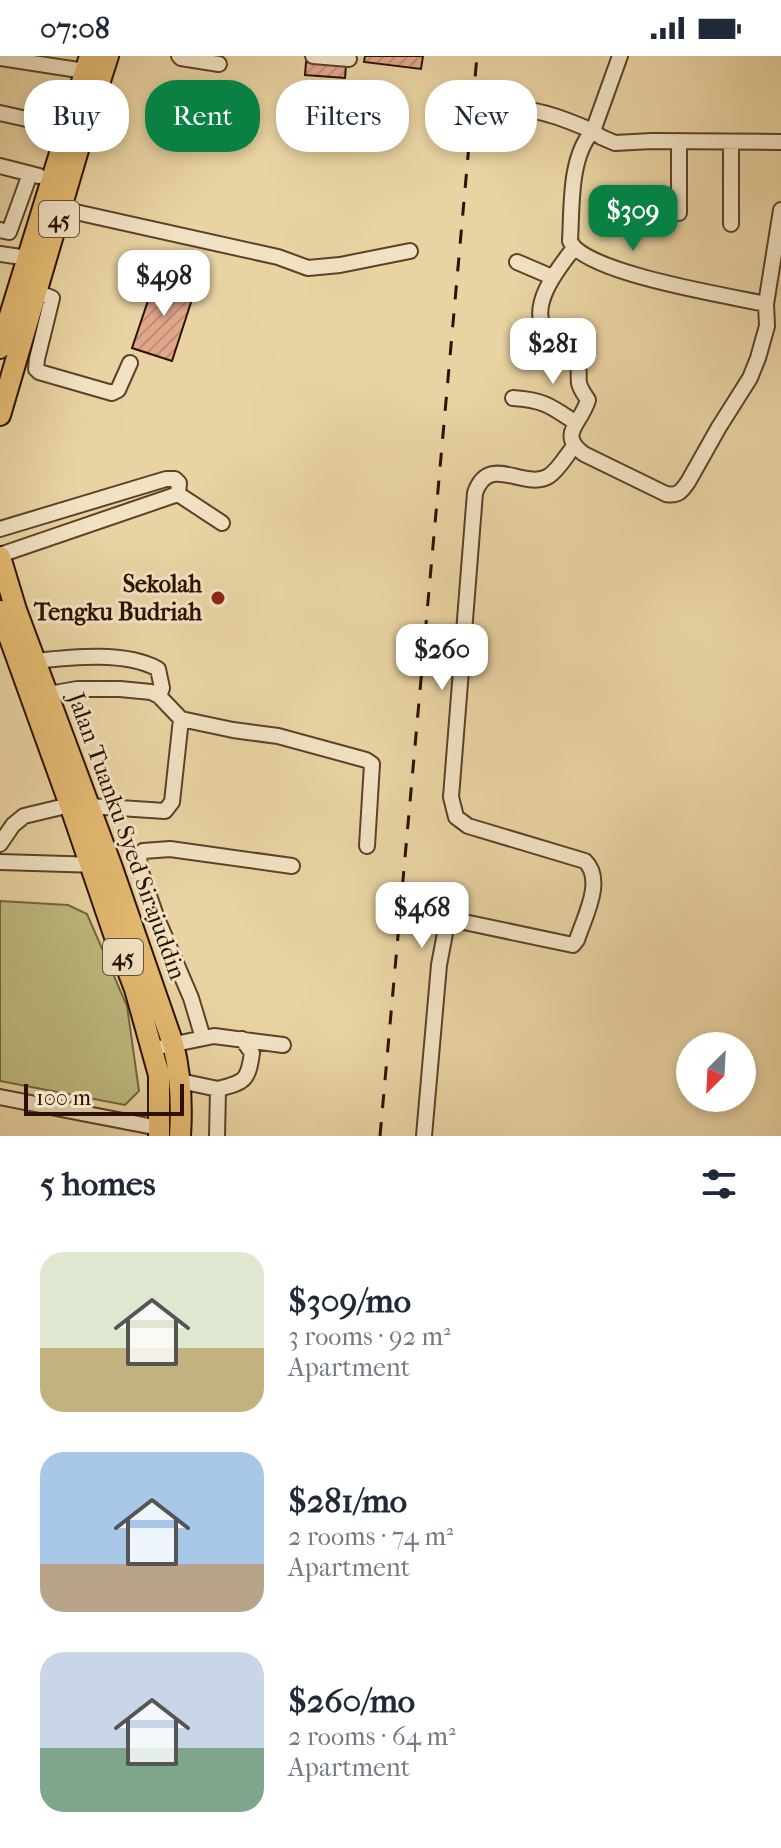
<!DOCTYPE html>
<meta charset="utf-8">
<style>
body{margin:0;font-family:"IM FELL French Canon",serif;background:#f2f2f3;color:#1f2937;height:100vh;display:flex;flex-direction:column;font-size:30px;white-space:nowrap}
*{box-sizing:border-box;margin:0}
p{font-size:26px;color:#747a83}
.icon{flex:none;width:44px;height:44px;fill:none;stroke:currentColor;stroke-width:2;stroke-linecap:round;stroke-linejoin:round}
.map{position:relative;height:1080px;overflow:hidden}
.sheet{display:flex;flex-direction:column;background:#fff;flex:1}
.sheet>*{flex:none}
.guide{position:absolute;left:24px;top:24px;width:734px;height:72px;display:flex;gap:16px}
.needle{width:52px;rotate:204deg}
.controls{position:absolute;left:676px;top:976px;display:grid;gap:16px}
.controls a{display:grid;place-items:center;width:80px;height:80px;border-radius:50%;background:#fff;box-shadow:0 4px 12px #0003;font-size:40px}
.scale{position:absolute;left:24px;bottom:20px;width:160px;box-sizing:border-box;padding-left:8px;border:4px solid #2c1100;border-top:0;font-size:22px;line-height:28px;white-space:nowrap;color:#2c1100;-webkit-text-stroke:6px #f1e2c3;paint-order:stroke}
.price{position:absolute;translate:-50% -68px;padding:0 18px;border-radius:16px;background:#fff;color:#222;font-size:26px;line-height:52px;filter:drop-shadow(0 2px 4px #0008)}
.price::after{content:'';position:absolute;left:50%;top:48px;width:24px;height:18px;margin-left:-12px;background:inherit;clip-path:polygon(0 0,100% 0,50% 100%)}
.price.current{background:#0b8043;color:#fff}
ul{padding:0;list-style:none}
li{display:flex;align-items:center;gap:24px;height:200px;padding:0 40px}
li span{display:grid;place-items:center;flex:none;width:224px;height:160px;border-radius:24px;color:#555}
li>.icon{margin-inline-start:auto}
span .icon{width:96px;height:96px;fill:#fffc;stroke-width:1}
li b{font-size:34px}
h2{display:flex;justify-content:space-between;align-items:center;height:96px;padding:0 40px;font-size:34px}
.pill{padding:0 28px;border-radius:32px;background:#fff;box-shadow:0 4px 12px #0003;font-size:28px;line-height:72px}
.pill.current{background:#0b8043;color:#fff}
.status{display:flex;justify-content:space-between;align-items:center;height:56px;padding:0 40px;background:#fff;direction:ltr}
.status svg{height:22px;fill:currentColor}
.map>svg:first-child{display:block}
</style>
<div class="status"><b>07:08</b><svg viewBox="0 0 49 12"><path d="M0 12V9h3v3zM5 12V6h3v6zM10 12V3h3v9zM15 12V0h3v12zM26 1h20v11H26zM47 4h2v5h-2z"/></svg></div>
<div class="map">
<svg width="781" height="1080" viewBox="0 0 781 1080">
<defs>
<pattern id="building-hatch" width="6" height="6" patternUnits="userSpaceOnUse" patternTransform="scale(2)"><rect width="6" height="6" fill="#e1a68b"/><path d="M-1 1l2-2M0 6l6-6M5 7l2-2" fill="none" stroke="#c18e76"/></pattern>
</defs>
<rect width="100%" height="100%" fill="#e9d3a2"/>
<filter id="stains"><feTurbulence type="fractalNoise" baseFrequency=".0025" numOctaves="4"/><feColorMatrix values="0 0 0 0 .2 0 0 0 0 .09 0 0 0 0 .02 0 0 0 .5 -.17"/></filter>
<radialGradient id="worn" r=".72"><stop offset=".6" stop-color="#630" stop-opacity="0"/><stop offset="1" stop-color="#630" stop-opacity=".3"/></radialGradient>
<path fill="#bdba80" stroke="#746640" stroke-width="2" d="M 0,845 L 68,849 L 87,858 L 127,950 L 139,1035 L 125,1049 L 0,1025 Z"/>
<path fill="url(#building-hatch)" stroke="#2c1100" stroke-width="2" d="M 365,0 L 423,0 L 421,13 L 364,6 Z
M 306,6 L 346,9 L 345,22 L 305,19 Z
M 157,218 L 196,231 L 172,305 L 132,292 Z"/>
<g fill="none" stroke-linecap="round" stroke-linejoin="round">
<g stroke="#5b4228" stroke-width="18">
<path id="minor" d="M 179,0 L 181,2 L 219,8
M 313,0 L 349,3
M 620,0 L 593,75 L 601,81 L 615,87 L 652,85 L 781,86
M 0,2 L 85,15
M 520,53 C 546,55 569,65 593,75 C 569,100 572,152 570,185 C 584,217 729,240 766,248
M 0,57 L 67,72
M 679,85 L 679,157
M 731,86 L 731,168
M 0,110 L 39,120
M 62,153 L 278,201 L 308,212 L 340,209 L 410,195
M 0,174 L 9,176 L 30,118
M 574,192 C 559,211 526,252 547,276 C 556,287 571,295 577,309 C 580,314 578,321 579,327 C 580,333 585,339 588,344 C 581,368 557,378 584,398 L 666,438 C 678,440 681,436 688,426 L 719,371 L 750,322 L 758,302 L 767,270 L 766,248 L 781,154
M 0,198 L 28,202
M 517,206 L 552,221
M 37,236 L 52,242 L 37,303 L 36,313 L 39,316 L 112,337 L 118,334 L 130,307
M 513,342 C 544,344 551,350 576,367
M 178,438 L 222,467
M 0,473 L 166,423 L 175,423 L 179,427 L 178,438
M 0,499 L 178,438
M 35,605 C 72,601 126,595 158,613 L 162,632 L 159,640
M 49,638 L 77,633 L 120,633 L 151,636 L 159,640 L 181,663 L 233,674 L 278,680 L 366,704 L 372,708 L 367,790
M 89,750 L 165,755 L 172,746 L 181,663
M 0,788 L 13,769 L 24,760 L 70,749
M 0,806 L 99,809
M 203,982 L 191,942 L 156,860 L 140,813 L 139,801 L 143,795 L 170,793 L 292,810
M 165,990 L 214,980 L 283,989
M 180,1025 L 218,1033 L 217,1080
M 218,1033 C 245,1026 248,1025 252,997 L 242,983
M 0,1041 L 159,1072
M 424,1080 L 439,909 L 446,872 L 453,867 L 464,866 L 573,889 L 577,884 C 584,862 605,824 585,805 L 468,770 L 456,761 L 451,741 L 475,437 C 489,396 524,435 549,420 C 559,413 566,400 574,390"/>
</g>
<g stroke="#2c1100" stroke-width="24">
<path id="highway" d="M 0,292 L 90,0
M 0,359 L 83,77 L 108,0
M 0,501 L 16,554 L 111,809 L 173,988 C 181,1019 182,1049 180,1080
M 0,555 L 70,749 L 115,881 L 135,933 L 159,1019 L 159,1080"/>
</g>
<use href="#minor" stroke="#f1e2c3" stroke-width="14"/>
<use href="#highway" stroke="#e4ba71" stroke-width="20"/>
<path stroke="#2c1100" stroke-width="3" stroke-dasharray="14 14" stroke-linecap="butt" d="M 380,1080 L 477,0"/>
</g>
<circle fill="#8f2418" stroke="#f1e2c3" stroke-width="3" cx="218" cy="542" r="8"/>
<g text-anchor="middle" stroke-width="6" stroke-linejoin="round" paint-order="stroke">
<g fill="#f1e2c3" stroke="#67503a" stroke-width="2">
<rect x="39" y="145" width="40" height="36" rx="6"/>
<rect x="103" y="883" width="40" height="36" rx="6"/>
</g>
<g font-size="22" font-weight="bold" fill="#2c1100">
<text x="59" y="171">45</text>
<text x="123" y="909">45</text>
</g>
<g font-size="24" font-weight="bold" fill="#2c1100" stroke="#f1e2c3" text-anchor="end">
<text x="202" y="536">Sekolah<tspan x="202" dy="28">Tengku Budriah</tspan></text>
</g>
<g font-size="24" fill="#2c1100" stroke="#f1e2c3">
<text transform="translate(127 780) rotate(70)" y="8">Jalan Tuanku Syed Sirajuddin</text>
</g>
</g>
<rect width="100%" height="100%" filter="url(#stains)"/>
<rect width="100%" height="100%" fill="url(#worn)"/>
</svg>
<div class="controls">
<a><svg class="needle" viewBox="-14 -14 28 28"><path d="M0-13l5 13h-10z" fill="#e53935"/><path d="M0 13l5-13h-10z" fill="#747a83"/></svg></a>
</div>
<div class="scale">100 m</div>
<b class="price current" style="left:633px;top:197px">$309</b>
<b class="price" style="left:164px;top:262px">$498</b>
<b class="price" style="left:553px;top:330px">$281</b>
<b class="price" style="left:442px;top:636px">$260</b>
<b class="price" style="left:422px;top:894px">$468</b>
<div class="guide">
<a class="pill">Buy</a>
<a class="pill current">Rent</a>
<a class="pill">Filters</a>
<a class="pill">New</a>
</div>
</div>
<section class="sheet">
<h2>5 homes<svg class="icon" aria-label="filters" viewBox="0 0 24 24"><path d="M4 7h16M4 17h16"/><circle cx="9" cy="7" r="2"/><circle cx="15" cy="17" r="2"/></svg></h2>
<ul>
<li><span style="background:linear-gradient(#dfe7d0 60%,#c2b280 0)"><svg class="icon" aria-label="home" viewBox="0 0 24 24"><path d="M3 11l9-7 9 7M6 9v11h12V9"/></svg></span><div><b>$309/mo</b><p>3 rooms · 92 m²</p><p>Apartment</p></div></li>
<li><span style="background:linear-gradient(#a9c7e8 70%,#b9a48a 0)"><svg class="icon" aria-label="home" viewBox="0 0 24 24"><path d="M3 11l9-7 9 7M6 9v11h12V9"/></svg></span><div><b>$281/mo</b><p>2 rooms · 74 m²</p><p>Apartment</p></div></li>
<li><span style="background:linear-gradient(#c9d6e8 60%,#7fa58c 0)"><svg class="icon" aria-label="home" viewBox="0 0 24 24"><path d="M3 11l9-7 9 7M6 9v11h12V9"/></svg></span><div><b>$260/mo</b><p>2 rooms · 64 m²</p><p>Apartment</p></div></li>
</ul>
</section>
